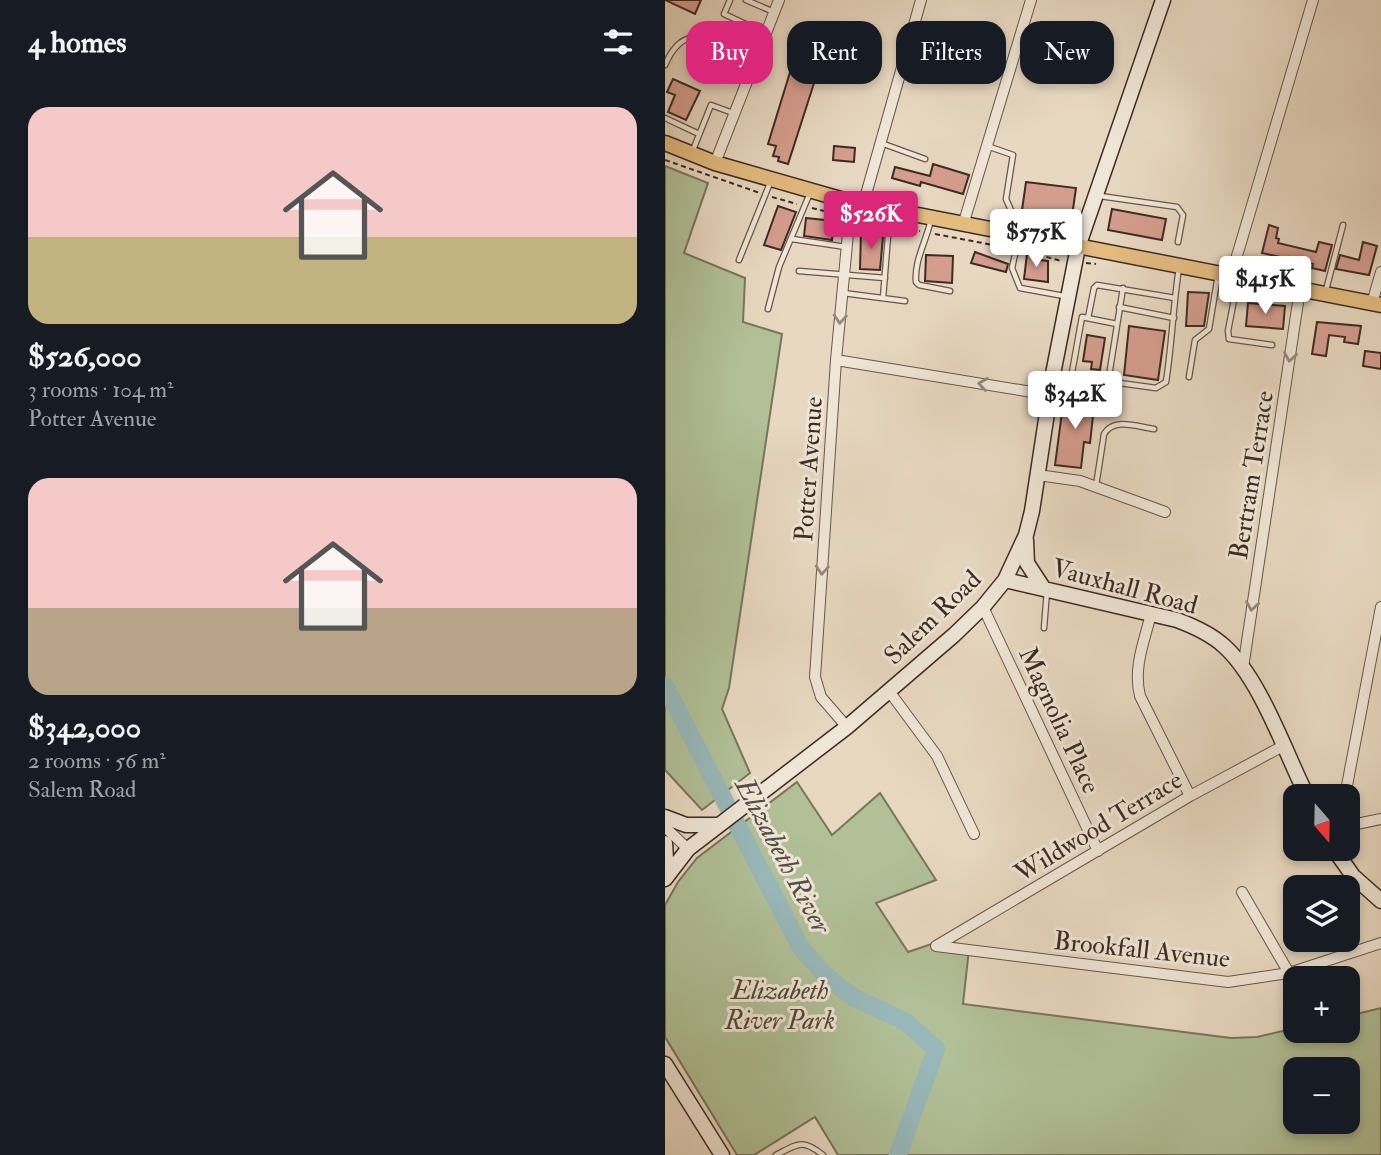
<!DOCTYPE html>
<meta charset="utf-8">
<style>
body{margin:0;font-family:"IM FELL Double Pica",serif;background:#242831;color:#f1f3f6;height:100vh;display:flex;flex-direction:column;font-size:26px;white-space:nowrap}
*{box-sizing:border-box;margin:0}
p{font-size:23px;color:#9ea1a6}
.icon{flex:none;width:38px;height:38px;fill:none;stroke:currentColor;stroke-width:2;stroke-linecap:round;stroke-linejoin:round}
.map{position:relative;flex:1;overflow:hidden}
.details{display:flex;flex-direction:column;background:#171b24;width:665px}
.details>*{flex:none}
.top-card{position:absolute;left:21px;top:21px;width:590px;height:63px;display:flex;gap:14px}
.needle{width:46px;rotate:160deg}
.fabs{position:absolute;left:618px;top:784px;display:grid;gap:14px}
.fabs a{display:grid;place-items:center;width:77px;height:77px;border-radius:14px;background:#171b24;box-shadow:0 4px 10px #0003;font-size:35px}
.price{position:absolute;translate:-50% -60px;padding:0 16px;border-radius:7px;background:#fff;color:#222;font-size:23px;line-height:46px;filter:drop-shadow(0 2px 4px #0008)}
.price::after{content:'';position:absolute;left:50%;top:42px;width:21px;height:16px;margin-left:-10px;background:inherit;clip-path:polygon(0 0,100% 0,50% 100%)}
.price.on{background:#db2777;color:#fff}
ul{padding:0;list-style:none}
li{display:grid;align-content:center;gap:14px;height:371px;padding:0 28px}
li span{display:grid;place-items:center;height:217px;border-radius:21px;color:#555}
li>.icon{margin-inline-start:auto}
span .icon{width:126px;height:126px;fill:#fffc;stroke-width:1}
li b{font-size:30px}
h2{display:flex;justify-content:space-between;align-items:center;height:84px;padding:0 28px;font-size:30px}
.chip{padding:0 24px;border-radius:21px;background:#171b24;box-shadow:0 4px 10px #0003;font-size:24px;line-height:63px}
.chip.on{background:#db2777;color:#fff}
main{display:flex;flex:1;min-height:0}
.map>svg:first-child{display:block}
</style>
<main>
<section class="details">
<h2>4 homes<svg class="icon" aria-label="filters" viewBox="0 0 24 24"><path d="M4 7h16M4 17h16"/><circle cx="9" cy="7" r="2"/><circle cx="15" cy="17" r="2"/></svg></h2>
<ul>
<li><span style="background:linear-gradient(#f6c9c9 60%,#c2b280 0)"><svg class="icon" aria-label="home" viewBox="0 0 24 24"><path d="M3 11l9-7 9 7M6 9v11h12V9"/></svg></span><div><b>$526,000</b><p>3 rooms · 104 m²</p><p>Potter Avenue</p></div></li>
<li><span style="background:linear-gradient(#f6c9c9 60%,#b9a48a 0)"><svg class="icon" aria-label="home" viewBox="0 0 24 24"><path d="M3 11l9-7 9 7M6 9v11h12V9"/></svg></span><div><b>$342,000</b><p>2 rooms · 56 m²</p><p>Salem Road</p></div></li>
</ul>
</section>
<div class="map">
<svg width="716" height="1155" viewBox="0 0 716 1155">
<rect width="100%" height="100%" fill="#e8d8c1"/>
<filter id="stains"><feTurbulence type="fractalNoise" baseFrequency=".00286" numOctaves="4"/><feColorMatrix values="0 0 0 0 .2 0 0 0 0 .09 0 0 0 0 .02 0 0 0 .5 -.17"/></filter>
<radialGradient id="worn" r=".72"><stop offset=".6" stop-color="#630" stop-opacity="0"/><stop offset="1" stop-color="#630" stop-opacity=".3"/></radialGradient>
<path fill="#b1c097" stroke="#77765d" stroke-width="2" fill-rule="evenodd" d="M 0,166 L 43,183 L 19,253 L 80,278 L 78,322 L 117,334 L 64,688 L 57,709 L 85,773 L 37,810 L 0,770 Z
M 132,782 L 167,835 L 215,793 L 271,880 L 211,903 L 243,952 L 281,939 L 304,949 L 298,1004 L 566,1038 L 592,1037 L 630,1028 L 630,1031 L 682,1031 L 683,1016 L 716,1008 L 716,1155 L 173,1155 L 150,1117 L 89,1155 L 72,1155 L 0,1037 L 0,905 L 13,882 L 32,858 ZM 630,1069 L 682,1069 L 682,1122 L 630,1122 Z"/>
<g fill="none" stroke-linecap="round" stroke-linejoin="round">
<path stroke="#98b8b9" stroke-width="18" d="M 0,686 L 136,948 L 163,978 L 188,997 L 241,1022 L 271,1049 L 233,1155"/>
</g>
<path fill="#d59d8e" stroke="#3d2b23" stroke-width="2" d="M 0,0 L 36,0 L 30,14 Z
M 53,35 L 81,46 L 76,59 L 48,48 Z
M 126,69 L 151,77 L 123,164 L 113,161 L 114,157 L 108,156 L 111,146 L 103,144 Z
M 8,79 L 35,91 L 21,120 L 3,112 L 10,95 L 2,92 Z
M 169,146 L 190,148 L 189,162 L 168,160 Z
M 268,164 L 304,175 L 298,194 L 256,182 L 255,186 L 227,178 L 230,167 L 265,176 Z
M 361,182 L 411,188 L 407,216 L 357,210 Z
M 113,206 L 131,212 L 116,250 L 99,245 Z
M 447,209 L 501,219 L 497,240 L 443,230 Z
M 141,218 L 169,221 L 167,240 L 139,236 Z
M 604,225 L 613,228 L 611,238 L 614,239 L 613,243 L 651,252 L 654,242 L 667,245 L 660,271 L 647,268 L 648,264 L 597,253 Z
M 196,231 L 209,232 L 209,236 L 218,236 L 215,270 L 195,269 Z
M 698,242 L 712,246 L 704,275 L 671,269 L 675,255 L 694,260 Z
M 310,252 L 343,264 L 341,272 L 306,263 Z
M 362,254 L 375,256 L 375,260 L 383,261 L 383,282 L 359,279 Z
M 261,255 L 288,256 L 287,283 L 260,281 Z
M 523,292 L 544,293 L 539,326 L 521,326 Z
M 583,303 L 620,306 L 618,329 L 581,326 Z
M 652,322 L 696,326 L 693,344 L 679,342 L 680,337 L 664,335 L 661,356 L 647,354 Z
M 464,326 L 500,331 L 493,380 L 459,375 Z
M 422,335 L 440,338 L 435,370 L 426,369 L 427,362 L 418,361 Z
M 700,351 L 716,353 L 716,369 L 698,366 Z
M 407,392 L 427,394 L 426,416 L 428,416 L 425,443 L 419,442 L 416,468 L 390,465 L 397,412 L 405,413 Z"/>
<g fill="none" stroke-linecap="round" stroke-linejoin="round">
<g stroke="#68564a" stroke-width="7">
<path id="lane" d="M 65,0 L 59,14 L 100,33
M 81,0 L 109,12
M 0,65 C 6,51 20,29 38,43 C 44,48 45,57 50,63 C 57,69 73,73 82,77
M 0,118 L 34,134
M 216,143 L 260,159
M 322,146 L 348,155 L 341,199 L 356,233
M 28,150 L 46,105 L 68,113
M 435,196 L 512,207 L 518,215 L 513,242
M 266,219 C 262,240 249,260 251,282 L 254,285 L 285,291
M 354,236 L 347,268 L 355,288 L 399,296
M 127,239 L 181,247
M 74,260 L 105,183
M 134,271 L 220,278
M 573,279 L 563,331 L 564,339 L 607,345
M 661,290 L 678,225
M 178,293 L 240,301
M 218,298 L 225,211
M 454,307 L 509,318
M 103,309 L 114,267 L 145,193
M 423,318 L 429,288 L 432,285 L 510,298
M 389,374 L 491,388 L 501,382 C 507,344 508,306 514,268
M 524,377 L 530,340 L 544,329 L 553,275
M 406,378 L 417,317 L 452,324
M 443,382 L 458,288
M 431,486 L 439,434 C 449,417 473,427 489,429
M 379,628 L 382,591
M 111,1155 C 133,1144 137,1138 158,1155"/>
</g>
<g stroke="#68564a" stroke-width="12">
<path id="street" d="M 50,163 L 114,0
M 198,205 L 256,0
M 298,225 L 366,0
M 566,276 L 648,0
M 707,303 L 716,272
M 171,360 L 385,395
M 373,475 L 415,481 L 500,512
M 318,607 L 433,851
M 486,614 C 479,642 468,668 475,696 L 525,796
M 578,668 L 635,289
M 224,691 L 272,756 L 309,834
M 182,727 L 156,697 L 150,677 L 171,360 L 186,202
M 680,796 L 716,607
M 682,826 L 716,819
M 0,827 L 23,849
M 577,892 L 624,973
M 271,946 L 563,982 L 624,973 L 716,943
M 271,946 L 525,796 L 618,746"/>
</g>
<g stroke="#3d2b23" stroke-width="17">
<path id="secondary" d="M 361,540 L 362,563 L 379,589
M 340,580 L 512,620 C 528,626 546,634 559,646 C 595,678 620,752 642,796
M 0,817 L 21,825 L 54,825
M 0,843 L 2,875
M 669,849 L 688,876 L 716,901
M 0,879 L 23,849 L 182,727 L 289,635 L 318,607 L 340,580 L 361,535 L 367,511 L 388,374 L 413,247 L 498,0
M 0,1064 L 57,1155"/>
</g>
<g stroke="#3d2b23" stroke-width="17">
<path id="primary" d="M 0,143 L 50,163 L 186,202 L 716,305"/>
</g>
<path stroke="#3d2b23" stroke-width="2" stroke-dasharray="5 3.5" stroke-linecap="butt" d="M 0,160 L 95,193
M 107,197 L 132,204
M 147,208 L 176,215
M 195,220 L 217,225
M 229,227 L 255,231
M 270,234 L 344,248
M 357,250 C 372,252 383,259 398,261
M 421,263 L 431,264"/>
<use href="#lane" stroke="#f0e6d7" stroke-width="4.5"/>
<use href="#street" stroke="#f0e6d7" stroke-width="10"/>
<use href="#secondary" stroke="#f0e6d7" stroke-width="14"/>
<use href="#primary" stroke="#e4bc80" stroke-width="14"/>
</g>
<defs><path id="oneway-chevron" d="M-2-3.5L2.5 0L-2 3.5" fill="none" stroke-width="1.6" stroke-linecap="round" stroke-linejoin="round" transform="scale(1.75)"/></defs>
<g stroke="#96887d">
<use href="#oneway-chevron" transform="translate(175 319) rotate(95)"/>
<use href="#oneway-chevron" transform="translate(625 357) rotate(99)"/>
<use href="#oneway-chevron" transform="translate(318 384) rotate(-171)"/>
<use href="#oneway-chevron" transform="translate(157 570) rotate(94)"/>
<use href="#oneway-chevron" transform="translate(587 606) rotate(99)"/>
</g>
<g text-anchor="middle" stroke-width="6" stroke-linejoin="round" paint-order="stroke">
<g font-size="26" fill="#3d2b23" stroke="#f0e6d7">
<text transform="translate(143 469) rotate(-86)" y="9">Potter Avenue</text>
<text transform="translate(586 475) rotate(-81)" y="9">Bertram Terrace</text>
<text transform="translate(460 586) rotate(15)" y="9">Vauxhall Road</text>
<text transform="translate(267 617) rotate(-44)" y="9">Salem Road</text>
<text transform="translate(395 720) rotate(65)" y="9">Magnolia Place</text>
<text transform="translate(433 826) rotate(-31)" y="9">Wildwood Terrace</text>
<text transform="translate(477 949) rotate(6)" y="9">Brookfall Avenue</text>
</g>
<g font-size="26" font-style="italic" fill="#54493a" stroke="#f0e6d7">
<text x="115" y="999">Elizabeth<tspan x="115" dy="30">River Park</tspan></text>
</g>
<g font-size="28" font-style="italic" fill="#544e48" stroke="#f0e6d7">
<text transform="translate(119 855) rotate(62)" y="10">Elizabeth River</text>
</g>
</g>
<rect width="100%" height="100%" filter="url(#stains)"/>
<rect width="100%" height="100%" fill="url(#worn)"/>
</svg>
<div class="fabs">
<a><svg class="needle" viewBox="-14 -14 28 28"><path d="M0-13l5 13h-10z" fill="#e53935"/><path d="M0 13l5-13h-10z" fill="#9ea1a6"/></svg></a>
<a><svg class="icon" aria-label="layers" viewBox="0 0 24 24"><path d="M12 4l9 5-9 5-9-5zM3 14l9 5 9-5"/></svg></a>
<a>+</a>
<a>−</a>
</div>
<b class="price on" style="left:206px;top:251px">$526K</b>
<b class="price" style="left:371px;top:269px">$575K</b>
<b class="price" style="left:600px;top:316px">$415K</b>
<b class="price" style="left:410px;top:431px">$342K</b>
<div class="top-card">
<a class="chip on">Buy</a>
<a class="chip">Rent</a>
<a class="chip">Filters</a>
<a class="chip">New</a>
</div>
</div>
</main>
